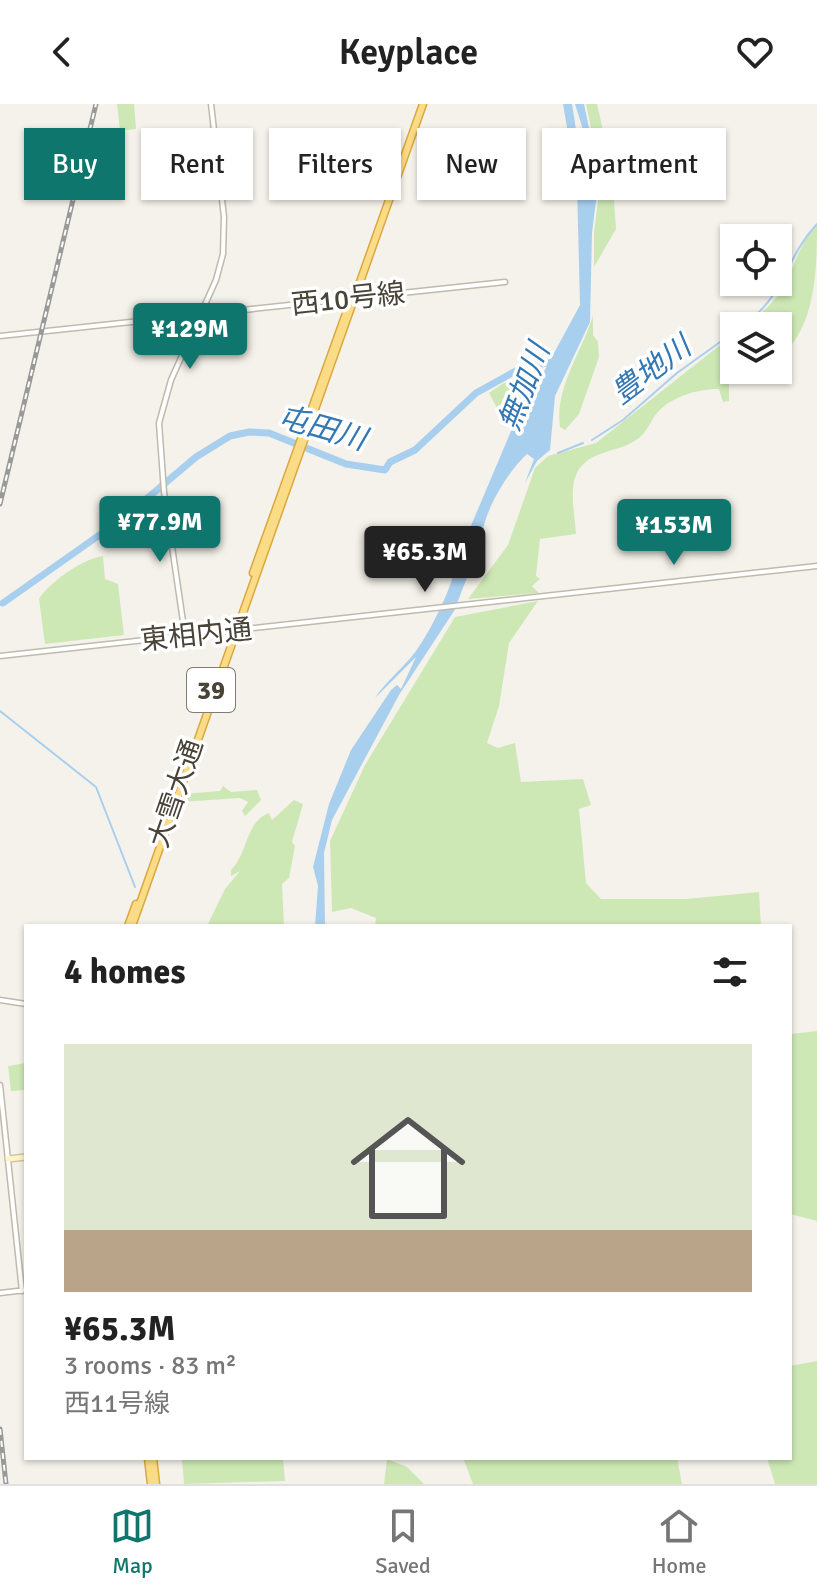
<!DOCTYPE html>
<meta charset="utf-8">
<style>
body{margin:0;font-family:Signika,"Noto Sans JP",sans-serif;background:#f2f2f2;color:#222;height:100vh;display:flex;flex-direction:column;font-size:30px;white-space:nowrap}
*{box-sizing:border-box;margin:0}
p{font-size:26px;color:#767676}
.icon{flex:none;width:44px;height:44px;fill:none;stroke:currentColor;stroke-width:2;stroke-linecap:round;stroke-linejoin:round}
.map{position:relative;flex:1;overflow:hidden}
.sheet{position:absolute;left:24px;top:820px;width:768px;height:536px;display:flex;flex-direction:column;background:#fff;border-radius:0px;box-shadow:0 2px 6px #0004}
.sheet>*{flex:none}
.guide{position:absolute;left:24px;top:24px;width:770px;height:72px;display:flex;gap:16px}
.fabs{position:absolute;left:720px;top:120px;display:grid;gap:16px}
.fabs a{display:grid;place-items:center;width:72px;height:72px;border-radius:0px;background:#fff;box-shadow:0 2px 6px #0004;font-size:40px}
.price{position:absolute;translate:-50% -68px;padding:0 18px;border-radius:8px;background:#0f766e;color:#fff;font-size:26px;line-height:52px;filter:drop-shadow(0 2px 4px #0008)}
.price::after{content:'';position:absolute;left:50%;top:48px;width:24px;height:18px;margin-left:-12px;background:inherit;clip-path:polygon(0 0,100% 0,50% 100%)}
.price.current{background:#222;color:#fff}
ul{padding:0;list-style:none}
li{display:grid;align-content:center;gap:16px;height:424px;padding:0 40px}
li+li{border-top:2px solid #e0e0e0}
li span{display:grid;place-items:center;height:248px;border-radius:0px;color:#555}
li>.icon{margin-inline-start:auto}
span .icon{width:144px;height:144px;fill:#fffc;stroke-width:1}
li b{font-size:34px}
h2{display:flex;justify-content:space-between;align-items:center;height:96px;padding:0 40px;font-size:34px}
.pill{padding:0 28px;border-radius:0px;background:#fff;box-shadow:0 2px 6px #0004;font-size:28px;line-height:72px}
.pill.current{background:#0f766e;color:#fff}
header{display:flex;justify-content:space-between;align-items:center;height:104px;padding:0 40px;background:#fff;font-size:36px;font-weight:600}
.tabs{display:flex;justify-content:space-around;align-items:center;height:112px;border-top:2px solid #e0e0e0;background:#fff;font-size:22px;color:#767676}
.tabs a{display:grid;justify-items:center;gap:4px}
.tabs .current{color:#0f766e}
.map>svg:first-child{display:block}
</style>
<header><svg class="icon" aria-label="back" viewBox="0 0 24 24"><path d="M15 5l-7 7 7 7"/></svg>Keyplace<svg class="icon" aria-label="heart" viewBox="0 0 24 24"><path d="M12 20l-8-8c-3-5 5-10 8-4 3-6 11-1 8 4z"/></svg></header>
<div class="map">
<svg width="817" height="1380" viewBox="0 0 817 1380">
<rect width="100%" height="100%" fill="#f5f2eb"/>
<path fill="#cee8b5" d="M 117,0 L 134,0 L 136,25 L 120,27 Z
M 586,0 L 597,0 L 612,67 L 616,125 L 594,163 L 594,129 L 601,72 Z
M 817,121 C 817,165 816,226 778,254 L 778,222 L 745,222 C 760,211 774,199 784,182 C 796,161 799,138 817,121 Z
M 593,211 L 593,231 L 598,238 L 599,253 L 579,310 L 565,326 L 560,323 C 554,285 583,246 593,211 Z
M 734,230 L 734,266 L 754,266 L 729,275 L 729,297 L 723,298 L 719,285 C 698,285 672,292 657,309 C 651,316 647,328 639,334 C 619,350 584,345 575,374 C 570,390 575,414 576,430 L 540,435 L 536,472 L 540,475 L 532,482 L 539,489 L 468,495 L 508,441 L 535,364 L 548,352 L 596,339 Z
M 542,265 L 521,298 L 497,304 L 489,289 L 502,280 Z
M 103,452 L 105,475 L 118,480 L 124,531 L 45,540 L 39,495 C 51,477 82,455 103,452 Z
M 538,497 L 509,539 L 499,602 L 487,639 L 498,644 L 515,639 L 521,678 L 583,675 L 591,701 L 579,705 L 586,779 L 601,795 L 686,795 L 759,788 L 761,822 L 375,822 L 376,814 L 351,804 L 332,808 L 330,737 L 365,661 L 455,513 Z
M 223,682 L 231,688 L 257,686 L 261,696 L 245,712 L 242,707 L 248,698 L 240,694 L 181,698 L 183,690 L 220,687 Z
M 294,696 L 303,700 L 292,738 L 295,742 L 289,774 L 282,780 L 284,822 L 207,822 L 225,785 L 240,767 L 231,772 L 231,766 C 248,750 245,718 269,709 L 272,716 Z
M 817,927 L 817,1117 L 790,1110 L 790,930 Z
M 26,959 L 26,986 L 11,987 L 8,962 Z
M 817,1257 L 817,1380 L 775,1380 L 767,1354 L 790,1354 L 790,1262 Z
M 182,1354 L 283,1354 L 285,1377 L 184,1380 Z
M 463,1354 L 677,1354 L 682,1380 L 473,1380 Z
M 387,1355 L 407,1363 L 424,1380 L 384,1380 Z"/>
<path fill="#a9cfef" d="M 563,0 L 572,0 L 577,32 L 581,33 L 584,29 L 575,0 L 584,0 L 599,72 L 592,129 L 590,218 L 555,292 L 550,346 L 537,357 L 525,379 L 534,355 L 527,350 C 508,367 482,410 482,435 L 454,507 L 399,591 L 332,716 L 324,749 L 325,822 L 315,822 L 318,782 L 313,763 L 329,700 L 351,646 L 391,586 L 397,581 L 401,585 L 416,553 L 375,594 C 386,577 404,563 416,547 C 430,528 455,479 456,457 L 520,306 L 528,297 L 580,201 L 577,81 Z"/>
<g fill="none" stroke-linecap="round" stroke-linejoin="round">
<path stroke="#a9cfef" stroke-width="2" d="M 742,222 C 787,191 784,155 817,120
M 592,336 L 623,316 L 677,269 L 734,228
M 558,349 L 583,339
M 0,501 L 3,499
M 0,607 L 96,683 L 135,783"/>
<path stroke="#a9cfef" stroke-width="7" d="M 3,499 L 125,413 L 196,353 L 230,332 L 249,328 L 269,329 L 346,360 L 385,366 L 390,358 L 415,346 L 476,289 L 525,262 L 555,258"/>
<g stroke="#c0baad" stroke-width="7">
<path id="tertiary" d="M 0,232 L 505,178
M 185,531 L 164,388 L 159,319 L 171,276 L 216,176 L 223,150 L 224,113 L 211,0
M 0,552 L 817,462
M 0,896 L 26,900
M 0,981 L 22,1187
M 0,1189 L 26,1186"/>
</g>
<g stroke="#d3c79b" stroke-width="8">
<path id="secondary" d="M 8,1055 L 26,1053"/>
</g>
<g stroke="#daa83f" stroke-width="9">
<path id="trunk" d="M 253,469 L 349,201
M 128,822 L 136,800
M 132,822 L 423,0
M 148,1354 L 151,1380
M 153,1354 L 156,1380"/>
</g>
<use href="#tertiary" stroke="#fff" stroke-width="4"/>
<use href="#secondary" stroke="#fdf4cc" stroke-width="5"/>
<use href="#trunk" stroke="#fbdc86" stroke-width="6"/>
<g stroke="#999" stroke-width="5">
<path id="rail" d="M 0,400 L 96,0
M 0,1325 L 6,1380"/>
</g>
<use href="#rail" stroke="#fff" stroke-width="2" stroke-dasharray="6" stroke-linecap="butt"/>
</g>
<g text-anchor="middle" stroke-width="7" stroke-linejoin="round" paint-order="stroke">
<rect fill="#fff" stroke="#807b74" stroke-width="2" x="187" y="564" width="48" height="44" rx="6"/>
<g font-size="26" font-weight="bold" fill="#494338">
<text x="211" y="595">39</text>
</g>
<g font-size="28" fill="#494338" stroke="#fff">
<text transform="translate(348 194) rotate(-6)" y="10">西10号線</text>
<text transform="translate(196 530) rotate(-6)" y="10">東相内通</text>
<text transform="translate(175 689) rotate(-71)" y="10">大雪大通</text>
</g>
<g font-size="30" font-style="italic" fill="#3377b3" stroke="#fff">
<text transform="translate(651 266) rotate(-37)" y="10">豊地川</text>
<text transform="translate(524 283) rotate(-69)" y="10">無加川</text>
<text transform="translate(322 324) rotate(16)" y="10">屯田川</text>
</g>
</g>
</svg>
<div class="fabs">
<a><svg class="icon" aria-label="locate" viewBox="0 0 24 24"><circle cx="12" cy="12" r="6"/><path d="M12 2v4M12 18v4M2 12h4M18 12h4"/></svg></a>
<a><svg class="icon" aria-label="layers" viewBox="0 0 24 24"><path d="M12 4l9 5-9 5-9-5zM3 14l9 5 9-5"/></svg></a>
</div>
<b class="price" style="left:190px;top:267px">¥129M</b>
<b class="price" style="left:160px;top:460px">¥77.9M</b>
<b class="price" style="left:674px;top:463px">¥153M</b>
<b class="price current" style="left:425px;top:490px">¥65.3M</b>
<div class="guide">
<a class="pill current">Buy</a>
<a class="pill">Rent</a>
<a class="pill">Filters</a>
<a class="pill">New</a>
<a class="pill">Apartment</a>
</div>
<section class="sheet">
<h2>4 homes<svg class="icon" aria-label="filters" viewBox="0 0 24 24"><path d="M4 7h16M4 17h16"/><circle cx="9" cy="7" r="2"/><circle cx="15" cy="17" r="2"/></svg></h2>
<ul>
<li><span style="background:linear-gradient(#dfe7d0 75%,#b9a48a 0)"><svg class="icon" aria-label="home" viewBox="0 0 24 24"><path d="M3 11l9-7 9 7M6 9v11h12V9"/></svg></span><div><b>¥65.3M</b><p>3 rooms · 83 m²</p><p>西11号線</p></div></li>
</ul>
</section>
</div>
<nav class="tabs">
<a class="current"><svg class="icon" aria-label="map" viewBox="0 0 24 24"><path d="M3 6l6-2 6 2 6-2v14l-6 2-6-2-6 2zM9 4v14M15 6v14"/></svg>Map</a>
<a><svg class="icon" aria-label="saved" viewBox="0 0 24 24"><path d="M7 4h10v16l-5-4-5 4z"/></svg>Saved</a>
<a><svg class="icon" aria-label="home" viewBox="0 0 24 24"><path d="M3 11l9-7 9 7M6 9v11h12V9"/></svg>Home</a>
</nav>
